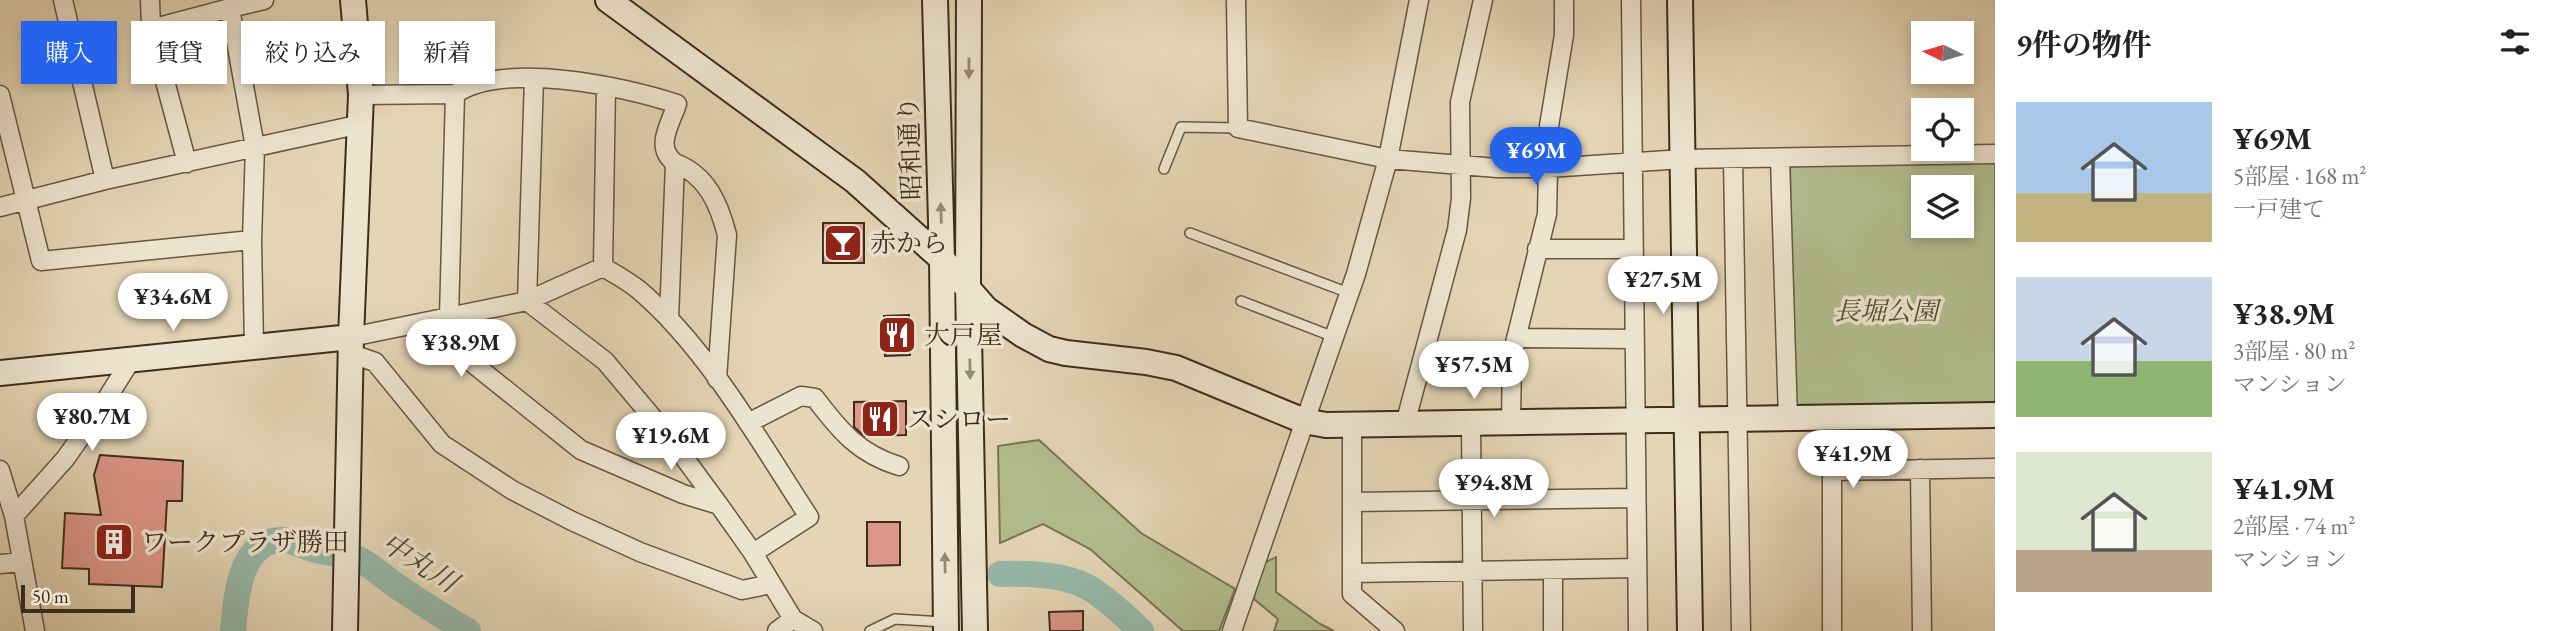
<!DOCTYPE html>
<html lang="ja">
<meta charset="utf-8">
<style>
body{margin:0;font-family:"EB Garamond","Noto Serif JP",serif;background:#f2f2f2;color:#222;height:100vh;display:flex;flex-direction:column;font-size:26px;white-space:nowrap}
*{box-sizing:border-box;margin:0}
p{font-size:23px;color:#767676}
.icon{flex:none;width:38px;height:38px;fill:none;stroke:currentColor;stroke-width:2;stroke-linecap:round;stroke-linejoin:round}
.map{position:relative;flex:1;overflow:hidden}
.panel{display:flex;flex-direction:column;background:#fff;width:560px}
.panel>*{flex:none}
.banner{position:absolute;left:21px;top:21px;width:665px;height:63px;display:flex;gap:14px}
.needle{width:46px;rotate:275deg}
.fabs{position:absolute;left:1911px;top:21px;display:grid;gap:14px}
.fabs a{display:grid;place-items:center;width:63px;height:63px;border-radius:0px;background:#fff;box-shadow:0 4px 10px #0003;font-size:35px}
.scale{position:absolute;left:21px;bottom:18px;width:114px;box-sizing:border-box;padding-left:7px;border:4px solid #3d2d1c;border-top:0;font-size:19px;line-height:24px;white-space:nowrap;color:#3d2d1c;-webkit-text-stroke:5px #ede4cf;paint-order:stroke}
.price{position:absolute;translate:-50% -60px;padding:0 16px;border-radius:24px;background:#fff;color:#222;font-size:23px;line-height:46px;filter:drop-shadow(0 2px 4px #0008)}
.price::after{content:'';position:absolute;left:50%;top:42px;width:21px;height:16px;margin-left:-10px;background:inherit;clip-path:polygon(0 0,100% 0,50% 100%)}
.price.on{background:#2563eb;color:#fff}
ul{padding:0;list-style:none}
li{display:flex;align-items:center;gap:21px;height:175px;padding:0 21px}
li span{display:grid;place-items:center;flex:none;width:196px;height:140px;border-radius:0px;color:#555}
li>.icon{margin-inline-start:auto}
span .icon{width:84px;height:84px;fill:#fffc;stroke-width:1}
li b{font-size:30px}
h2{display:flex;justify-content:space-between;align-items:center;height:84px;padding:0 21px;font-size:30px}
.chip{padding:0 24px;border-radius:0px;background:#fff;box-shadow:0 4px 10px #0003;font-size:24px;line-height:63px}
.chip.on{background:#2563eb;color:#fff}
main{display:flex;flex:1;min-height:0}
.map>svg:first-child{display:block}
</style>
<main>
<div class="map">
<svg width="1995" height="631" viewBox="0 0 1995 631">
<rect width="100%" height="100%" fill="#e4d5b5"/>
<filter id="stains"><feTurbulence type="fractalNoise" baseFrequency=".00286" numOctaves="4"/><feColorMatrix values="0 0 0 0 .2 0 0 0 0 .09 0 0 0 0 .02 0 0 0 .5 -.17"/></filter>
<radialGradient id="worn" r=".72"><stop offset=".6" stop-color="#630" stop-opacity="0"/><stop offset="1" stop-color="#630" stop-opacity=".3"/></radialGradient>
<path fill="#b2bd8e" stroke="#787555" stroke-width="2" fill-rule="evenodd" d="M 1995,161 L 1995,403 L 1793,405 L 1790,163 ZM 1923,187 L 1962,187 L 1962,226 L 1923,226 Z
M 1039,440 L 1141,533 L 1235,589 L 1219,631 L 1183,631 L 1090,549 L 1043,524 L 1000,543 L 998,446 Z
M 1276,557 L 1276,592 L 1320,624 L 1334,631 L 1274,631 L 1278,619 L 1254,599 L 1258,566 Z"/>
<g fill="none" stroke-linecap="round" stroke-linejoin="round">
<path stroke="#96b9a9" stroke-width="26" d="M 1000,574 C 1027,573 1067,574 1091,589 C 1109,600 1125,616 1141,631
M 233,631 C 236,601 238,540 282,540 C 292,540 303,546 312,549 C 327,554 346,553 360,560 C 372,566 384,577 395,585 C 419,601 443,617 468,631"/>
</g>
<path fill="#de9689" stroke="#3d2d1c" stroke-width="2" d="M 823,223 L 864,223 L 864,263 L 823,263 Z
M 909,315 L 910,355 L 885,356 L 884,316 Z
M 906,401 L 906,435 L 864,436 L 854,427 L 854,402 Z
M 100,455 L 183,461 L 182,501 L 167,501 L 162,587 L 89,584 L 89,569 L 62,568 L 65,513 L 101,515 L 94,475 Z
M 867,522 L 900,522 L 900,565 L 867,566 Z
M 1083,611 L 1083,631 L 1050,631 L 1049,612 Z"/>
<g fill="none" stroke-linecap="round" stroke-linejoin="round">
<g stroke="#675742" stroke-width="12">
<path id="lane" d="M 1164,169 L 1181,127 L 1238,128
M 1190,233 L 1349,293
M 1241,301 L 1334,337
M 870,631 L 895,619 L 944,622"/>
</g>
<g stroke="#675742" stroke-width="21">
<path id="street" d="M 63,0 L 105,180
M 150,0 L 151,29 L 187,163
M 1236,0 L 1238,128 L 1388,159 L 1497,168 L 1548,168 L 1683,159 L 1995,154
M 1631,0 L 1638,631
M 230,8 L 264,0
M 455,94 L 449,317 L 471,362 L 581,450 L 683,494 L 719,505
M 0,95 L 41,261 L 252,240 L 255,147 L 230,8 L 151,29
M 361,95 L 455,94 C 504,61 623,86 677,104 C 670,125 654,147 675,163 L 669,319
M 1733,159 L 1741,631
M 1780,159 L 1788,419
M 675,163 C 707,175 719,204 727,235 L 717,379
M 0,207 L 105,180 L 361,124
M 252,240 L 254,347
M 1537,249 L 1634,249
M 603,267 C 615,274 628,281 639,290 C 707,348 760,442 809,517 L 753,553
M 603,267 L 606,86
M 527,301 L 605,361 L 669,437 L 719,505 L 753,553 L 793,619 L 813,631
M 527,301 L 534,78
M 351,337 L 527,301 L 603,267
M 1516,338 L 1635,339
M 352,354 L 375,362 L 442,444 L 512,490 L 572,521 L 640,552 L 742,590 L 771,584
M 748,423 L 801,396 L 815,398 C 840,431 859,454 899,466
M 1511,423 L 1512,355 L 1547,214 L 1549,126 L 1564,35 L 1564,0
M 1405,424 L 1457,230 L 1461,198 L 1460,102 L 1483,0
M 1471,424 L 1473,631
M 1352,425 L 1352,594 L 1395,631
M 1920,469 L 1922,631
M 0,470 L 14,516 L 35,631
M 1352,502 L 1636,498
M 14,516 L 65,459 L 99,411 L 131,360
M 0,564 L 21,562
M 1553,570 L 1553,631
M 1352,573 L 1637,568
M 777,631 L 793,619
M 1232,631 L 1356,274 L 1388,159 L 1419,0
M 1832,631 L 1832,471 L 1995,468"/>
</g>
<g stroke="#3d2d1c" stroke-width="28">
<path id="secondary" d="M 608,0 L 855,181 L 942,259 L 986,309 L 1023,335 L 1049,349 L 1066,353 L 1146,362 L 1176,368 L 1304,421 L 1326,425 L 1995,415
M 935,0 L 942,259 L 946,631
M 969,0 L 968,287 L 975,631
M 1680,0 L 1690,631
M 0,373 L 351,337
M 345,631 L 351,337 L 361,95 L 353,0"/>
</g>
<use href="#lane" stroke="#ede4cf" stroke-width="9"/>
<use href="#street" stroke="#ede4cf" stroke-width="18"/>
<use href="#secondary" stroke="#ede4cf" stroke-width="24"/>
</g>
<defs><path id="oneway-solid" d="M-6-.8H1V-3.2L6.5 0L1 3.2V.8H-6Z" transform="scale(1.75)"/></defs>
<g fill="#958876">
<use href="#oneway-solid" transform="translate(969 68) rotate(90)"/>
<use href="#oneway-solid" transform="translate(941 213) rotate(-92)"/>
<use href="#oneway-solid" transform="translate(970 369) rotate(89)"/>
<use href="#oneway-solid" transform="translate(945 563) rotate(-91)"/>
</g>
<defs>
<g id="bar-square" transform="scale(2.0125)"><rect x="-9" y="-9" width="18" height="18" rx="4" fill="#8f2418" stroke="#ede4cf"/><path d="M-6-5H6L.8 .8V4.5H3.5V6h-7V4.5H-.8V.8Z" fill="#fff"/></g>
<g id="restaurant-square" transform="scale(2.0125)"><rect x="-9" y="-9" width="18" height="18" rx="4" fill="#8f2418" stroke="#ede4cf"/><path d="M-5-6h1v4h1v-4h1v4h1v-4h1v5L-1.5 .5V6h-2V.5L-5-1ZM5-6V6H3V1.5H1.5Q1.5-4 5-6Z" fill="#fff"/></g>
<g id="building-square" transform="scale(2.0125)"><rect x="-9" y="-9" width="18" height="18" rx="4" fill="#8f2418" stroke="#ede4cf"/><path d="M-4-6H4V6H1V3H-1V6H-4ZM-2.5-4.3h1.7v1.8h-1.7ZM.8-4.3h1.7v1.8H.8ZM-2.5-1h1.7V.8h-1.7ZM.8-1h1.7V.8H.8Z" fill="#fff"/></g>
</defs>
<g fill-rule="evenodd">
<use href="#bar-square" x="843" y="243"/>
<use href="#restaurant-square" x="897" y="335"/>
<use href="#restaurant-square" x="880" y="419"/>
<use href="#building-square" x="114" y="542"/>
</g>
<g text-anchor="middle" stroke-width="7" stroke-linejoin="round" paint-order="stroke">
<g font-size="26" fill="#3d2d1c" stroke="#ede4cf">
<text transform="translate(910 148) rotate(-92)" y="9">昭和通り</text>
</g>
<g font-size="26" fill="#3d2d1c" stroke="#ede4cf" text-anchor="start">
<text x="870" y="252">赤から</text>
<text x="924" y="344">大戸屋</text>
<text x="907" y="428">スシロー</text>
<text x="141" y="551">ワークプラザ勝田</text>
</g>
<g font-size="26" font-style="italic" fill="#544a33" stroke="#ede4cf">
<text x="1886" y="320">長堀公園</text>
</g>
<g font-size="28" font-style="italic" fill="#4f4938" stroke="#ede4cf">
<text transform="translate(420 562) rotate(33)" y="10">中丸川</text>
</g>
</g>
<rect width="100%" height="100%" filter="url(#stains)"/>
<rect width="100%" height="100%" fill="url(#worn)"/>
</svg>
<div class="fabs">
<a><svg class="needle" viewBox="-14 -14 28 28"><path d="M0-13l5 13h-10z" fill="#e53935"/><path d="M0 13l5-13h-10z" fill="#767676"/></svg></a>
<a><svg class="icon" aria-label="locate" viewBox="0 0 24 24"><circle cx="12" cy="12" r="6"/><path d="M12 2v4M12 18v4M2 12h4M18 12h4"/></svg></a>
<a><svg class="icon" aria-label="layers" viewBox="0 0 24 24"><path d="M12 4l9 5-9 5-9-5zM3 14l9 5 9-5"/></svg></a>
</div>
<div class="scale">50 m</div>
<b class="price on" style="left:1536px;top:187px">¥69M</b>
<b class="price" style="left:1663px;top:316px">¥27.5M</b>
<b class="price" style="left:173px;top:333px">¥34.6M</b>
<b class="price" style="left:461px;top:379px">¥38.9M</b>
<b class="price" style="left:1474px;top:401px">¥57.5M</b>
<b class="price" style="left:92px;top:453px">¥80.7M</b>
<b class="price" style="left:671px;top:472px">¥19.6M</b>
<b class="price" style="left:1853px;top:490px">¥41.9M</b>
<b class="price" style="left:1494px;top:519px">¥94.8M</b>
<div class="banner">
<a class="chip on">購入</a>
<a class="chip">賃貸</a>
<a class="chip">絞り込み</a>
<a class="chip">新着</a>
</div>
</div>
<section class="panel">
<h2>9件の物件<svg class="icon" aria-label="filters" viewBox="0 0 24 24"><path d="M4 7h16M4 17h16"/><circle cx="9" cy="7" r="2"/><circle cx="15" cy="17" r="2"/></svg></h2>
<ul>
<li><span style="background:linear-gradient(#a9c7e8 65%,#c2b280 0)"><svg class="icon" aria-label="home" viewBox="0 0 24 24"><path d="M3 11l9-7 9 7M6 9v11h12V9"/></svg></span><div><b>¥69M</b><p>5部屋 · 168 m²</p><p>一戸建て</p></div></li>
<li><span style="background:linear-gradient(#c9d6e8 60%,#8fb573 0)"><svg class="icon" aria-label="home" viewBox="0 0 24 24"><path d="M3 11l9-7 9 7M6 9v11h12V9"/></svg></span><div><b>¥38.9M</b><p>3部屋 · 80 m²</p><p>マンション</p></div></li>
<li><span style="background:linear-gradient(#dfe7d0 70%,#b9a48a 0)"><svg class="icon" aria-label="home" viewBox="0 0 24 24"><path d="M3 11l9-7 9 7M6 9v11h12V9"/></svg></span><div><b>¥41.9M</b><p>2部屋 · 74 m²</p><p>マンション</p></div></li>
</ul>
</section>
</main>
